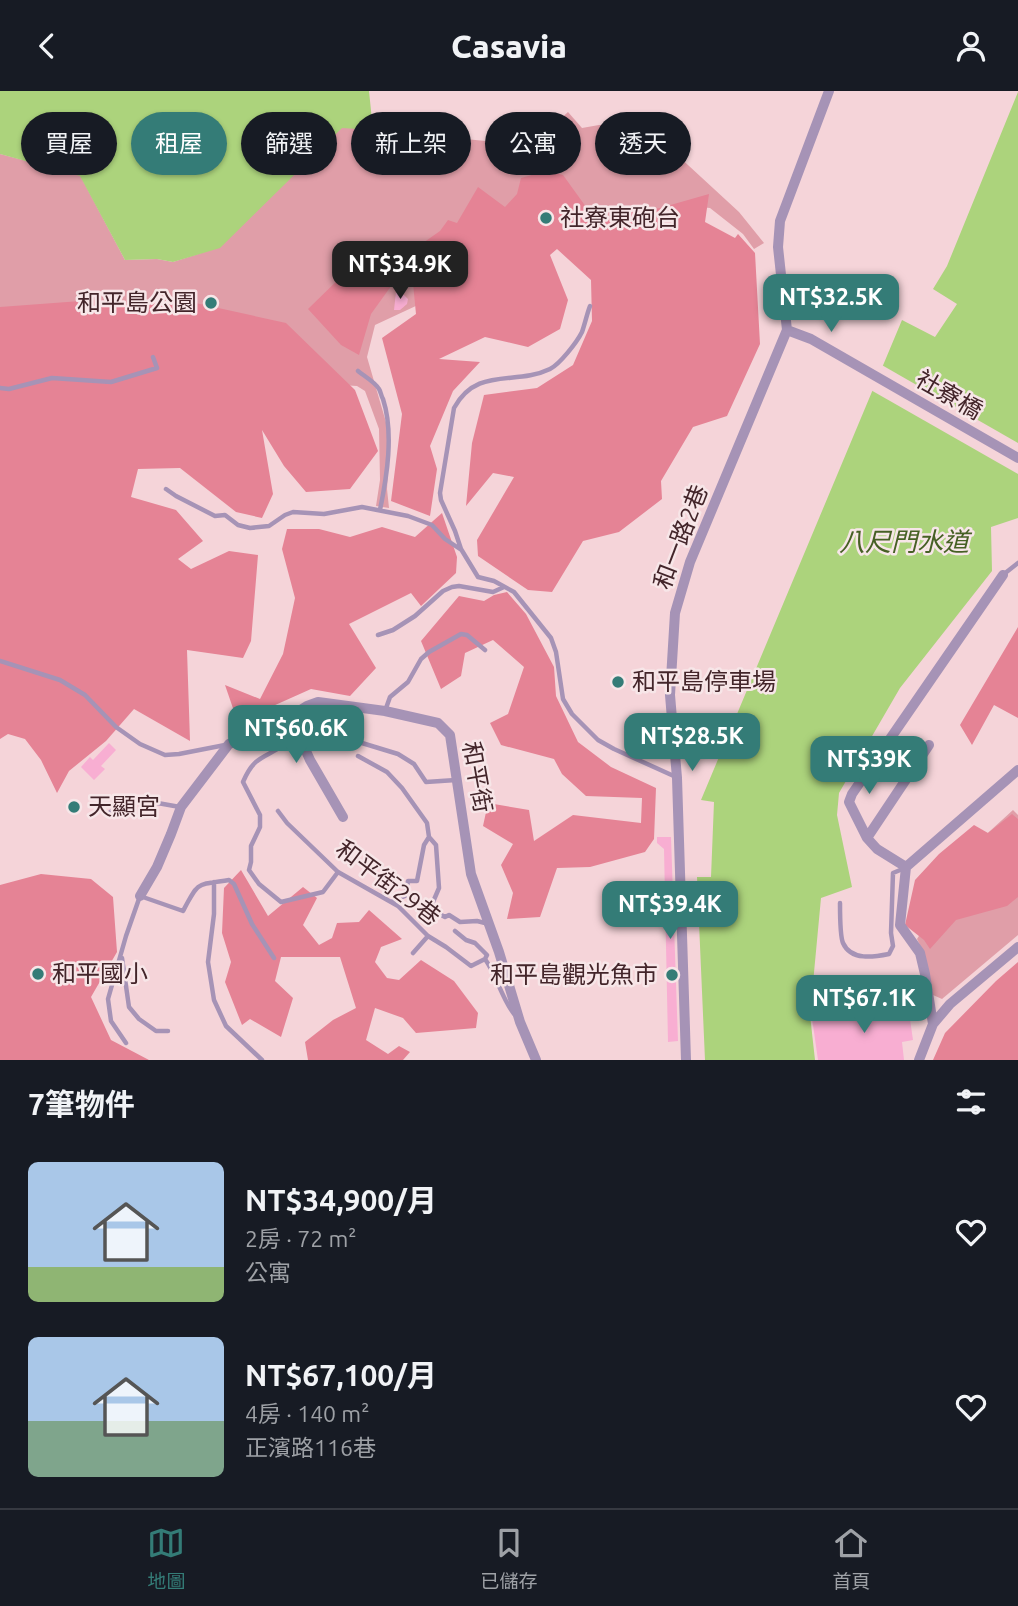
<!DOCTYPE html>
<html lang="zh-TW">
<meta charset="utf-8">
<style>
body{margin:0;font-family:Ubuntu,"Noto Sans TC",sans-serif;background:#20242c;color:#f1f3f6;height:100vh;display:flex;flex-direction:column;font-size:26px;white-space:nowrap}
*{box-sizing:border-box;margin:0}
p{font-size:23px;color:#9ea1a6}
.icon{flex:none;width:38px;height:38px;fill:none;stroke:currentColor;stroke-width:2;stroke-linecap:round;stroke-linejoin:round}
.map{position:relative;height:969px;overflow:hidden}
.details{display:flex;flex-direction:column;background:#171b24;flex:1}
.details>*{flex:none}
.guide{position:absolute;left:21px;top:21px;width:976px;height:63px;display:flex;gap:14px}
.price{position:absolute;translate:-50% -60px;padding:0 16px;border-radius:14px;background:#347c77;color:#fff;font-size:23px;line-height:46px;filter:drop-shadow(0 2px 4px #0008)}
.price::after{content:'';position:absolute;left:50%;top:42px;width:21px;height:16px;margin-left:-10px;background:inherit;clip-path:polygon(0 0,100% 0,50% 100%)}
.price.active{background:#222;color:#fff}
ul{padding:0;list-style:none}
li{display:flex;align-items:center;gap:21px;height:175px;padding:0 28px}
li span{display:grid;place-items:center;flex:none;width:196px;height:140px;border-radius:10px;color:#555}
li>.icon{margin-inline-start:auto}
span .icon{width:84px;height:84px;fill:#fffc;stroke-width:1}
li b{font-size:30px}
h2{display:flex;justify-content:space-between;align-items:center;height:84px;padding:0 28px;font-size:30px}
.tag{padding:0 24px;border-radius:32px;background:#171b24;box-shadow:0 2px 5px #0004;font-size:24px;line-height:63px}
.tag.active{background:#347c77;color:#fff}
header{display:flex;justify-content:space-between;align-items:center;height:91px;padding:0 28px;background:#171b24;font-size:32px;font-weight:800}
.menu{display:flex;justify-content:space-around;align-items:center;height:98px;border-top:2px solid #363941;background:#171b24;font-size:19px;color:#9ea1a6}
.menu a{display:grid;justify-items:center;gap:4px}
.menu .active{color:#347c77}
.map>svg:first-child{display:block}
</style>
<header><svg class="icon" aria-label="back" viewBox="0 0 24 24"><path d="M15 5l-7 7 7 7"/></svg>Casavia<svg class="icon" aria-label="person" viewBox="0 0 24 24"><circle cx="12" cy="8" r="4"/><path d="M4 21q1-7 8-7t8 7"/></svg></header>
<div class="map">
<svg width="1018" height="969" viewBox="0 0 1018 969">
<rect width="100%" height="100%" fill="#f5d4d9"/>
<path fill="#e09ea8" d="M 568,21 L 582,37 L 599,34 L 629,34 L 641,37 L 663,51 L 739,121 L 764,152 L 754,158 L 743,143 L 710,117 L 690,115 L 571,138 L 463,193 L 375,234 L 367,266 L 390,345 L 387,398 L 389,417 L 376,415 L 380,389 L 379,338 L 365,300 L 357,295 L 217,286 L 0,246 L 0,63 L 80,84 L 125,169 L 157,168 L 173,171 L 220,156 L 342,36 L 506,52 L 535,33 L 544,43 Z
M 1013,719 L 1018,724 L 1018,844 L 942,908 L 933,904 L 924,862 L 917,848 L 979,750 Z"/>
<path fill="#e58395" d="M 546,80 L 563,84 L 594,127 L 660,117 L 709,103 L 705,131 L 735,147 L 738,143 L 755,162 L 760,253 L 727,325 L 693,336 L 661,390 L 662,408 L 619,441 L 583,450 L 552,501 L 528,499 L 478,465 L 477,449 L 514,386 L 493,382 L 466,415 L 472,352 L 484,304 L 537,297 L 573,274 L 592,230 L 591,189 L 557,158 L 550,164 L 568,209 L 560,238 L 528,256 L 485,246 L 439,268 L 480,271 L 453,300 L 430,355 L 437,378 L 430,425 L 391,410 L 402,323 L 382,247 L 416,223 L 410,161 L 440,140 L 448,129 L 457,132 L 478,96 L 505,116 L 517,103 L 521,87 Z
M 384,161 L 397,168 L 394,191 L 371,223 L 359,264 L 341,254 L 308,218 L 347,180 Z
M 94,209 L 191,211 L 286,232 L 355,299 L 378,360 L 350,398 L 306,401 L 284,375 L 262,339 L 273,403 L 262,427 L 236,421 L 180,377 L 138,378 L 131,406 L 176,419 L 203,450 L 178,468 L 191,478 L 229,460 L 258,464 L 251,550 L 243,567 L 187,559 L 190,650 L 134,618 L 106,650 L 69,680 L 57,702 L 41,669 L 25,648 L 8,643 L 0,648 L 0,216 Z
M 442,422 L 457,466 L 456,482 L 421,515 L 411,502 L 349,533 L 376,577 L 350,605 L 311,598 L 273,615 L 236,626 L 225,594 L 260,608 L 283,563 L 295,507 L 282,458 L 287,438 L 319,438 L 350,446 L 382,436 L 415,446 Z
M 507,501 L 526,523 L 554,576 L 556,605 L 578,651 L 611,676 L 656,697 L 654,748 L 645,761 L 590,776 L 557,777 L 540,826 L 507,828 L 513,802 L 501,774 L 513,753 L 483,735 L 488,712 L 529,719 L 534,750 L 573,724 L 641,732 L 642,707 L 586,705 L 562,683 L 554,668 L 501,654 L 490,632 L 508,623 L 524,576 L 493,549 L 465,562 L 461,585 L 441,598 L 421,550 L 459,505 L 484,510 L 494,504 Z
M 1018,536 L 1018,627 L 994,614 L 972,654 L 960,634 Z
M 1012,723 L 1018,728 L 1018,806 L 1007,815 L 956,829 L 930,858 L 924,849 L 905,834 L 915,789 L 939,763 L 974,734 L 988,742 Z
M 241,779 L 268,825 L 303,796 L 317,807 L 303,834 L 319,854 L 332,847 L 337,832 L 359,831 L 369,819 L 402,848 L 381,856 L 375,871 L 387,887 L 399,889 L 421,869 L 454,890 L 478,922 L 476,937 L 416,942 L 403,927 L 375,917 L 366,949 L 388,963 L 399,955 L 410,961 L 403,969 L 308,969 L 305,951 L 333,929 L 356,917 L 340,866 L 281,866 L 275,890 L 293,907 L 281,946 L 250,928 L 242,934 L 225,891 L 231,871 L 222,842 L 224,797 Z
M 41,783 L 91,788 L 113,806 L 117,861 L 91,906 L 111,949 L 149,969 L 0,969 L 0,794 Z
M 1018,871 L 1018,969 L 933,969 L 945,942 L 996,890 Z"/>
<path fill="#acd37c" d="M 0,0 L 369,0 L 373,39 L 342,37 L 220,157 L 173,171 L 157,168 L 125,169 L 80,85 L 0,63 Z
M 1018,1 L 1018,427 L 991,436 L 992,480 L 900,597 L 839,702 L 837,724 L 852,796 L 821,807 L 810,924 L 815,969 L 705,969 L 697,786 L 711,786 L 714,711 L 701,709 L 902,229 L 935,246 L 957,213 L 933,198 L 947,175 Z"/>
<path fill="#f5d4d9" d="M 880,273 L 1018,352 L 1018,383 L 869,298 Z"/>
<path fill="#f8aed2" d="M 396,201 L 402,202 L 408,208 L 407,213 L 400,219 L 394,219 Z
M 109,652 L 116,659 L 101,675 L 105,678 L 94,689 L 81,676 L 90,666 L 93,669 Z
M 657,746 L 671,746 L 678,950 L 668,951 L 664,758 L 657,752 Z
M 908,914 L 913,949 L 902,951 L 904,969 L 818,969 L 812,927 Z"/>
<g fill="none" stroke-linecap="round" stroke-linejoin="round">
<path stroke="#a693b6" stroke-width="4.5" d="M 590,215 C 587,223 585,232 582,241 C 577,251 560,273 550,278 C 515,295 477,275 454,317 L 440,402 L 441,409 L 455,440 L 461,458 L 478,486 L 494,490 L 514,501 L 551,547 L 556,561 L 563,608 L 572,623 L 598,649 L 614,658 L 676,686
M 358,280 C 364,285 375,291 379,298 C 381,301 381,305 383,308 C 394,342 387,385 380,419
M 0,297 L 9,298 L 52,287 L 111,291 L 157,277 L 153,266
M 166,398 L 176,405 L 215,425 L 225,424 L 238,434 L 250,437 L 269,435 L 285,424 L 293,421 L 324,423 L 362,416 L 408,425 L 432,434 L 445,448 L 460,458
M 1004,483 L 1018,472
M 378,544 L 393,539 L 415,525 L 443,500 L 452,496 L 459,495 L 493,501 L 504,496
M 0,570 L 60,589 L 85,604 L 116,636 L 140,653 L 165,664 L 179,663 L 225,654
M 385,620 L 390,606 L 408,591 L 421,568 L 429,561 L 461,543 L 467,544 L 485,559
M 297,643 C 293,647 289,651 284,654 C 263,668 254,665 243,691 L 260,724 L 260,736 L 251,755 L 251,771 L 249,779 L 259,793 L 281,811 L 323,801 L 338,781
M 339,645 L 398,663 L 414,673 L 426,691 L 456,689
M 358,665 L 387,681 L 402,697 L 427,732 L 429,746 L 436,754 L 439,797 L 430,818 L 445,826 L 449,824 L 460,831 L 477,830 L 489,833
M 278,720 L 287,732 L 338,781 L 398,815 L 428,845 L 446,856 L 471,875 L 485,868
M 108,723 L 125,709 L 135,708 L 180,716
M 214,791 L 214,823 L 208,871 L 214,909 L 226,935 L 262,969
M 391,811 L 405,805 L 408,790 L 417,790 L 424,754 L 429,746
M 840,812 C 840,820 840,845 843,852 C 851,870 874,866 889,863 L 893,855 L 891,842 L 893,782 L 905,777
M 455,840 L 466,849 L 475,852 L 487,864 L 485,868 C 497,885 501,906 514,923
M 413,862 L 428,845
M 122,867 L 129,916 L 139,928 L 156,940 L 168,940
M 126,952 L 111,930 L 108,908 L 126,845 L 140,805 L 183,820 C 199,790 196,794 229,789 L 234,793 L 252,833 L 274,867"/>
<path stroke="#a693b6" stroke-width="10" d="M 787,239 L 811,248 L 1018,367
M 306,616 L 298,642 L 310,669 L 343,726
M 867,747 L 929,654
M 906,776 L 1018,679
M 140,805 L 157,776 L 171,743 L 181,716 L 229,653 L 277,634 L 307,615 L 318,611 L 385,620 L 438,632 L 450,644 L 471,783 L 499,861 L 520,931 L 536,969
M 933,933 L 925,883 L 920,862 L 900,834 L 906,776 L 877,758 L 867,747 L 849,711 L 852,703 L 1003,484
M 686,969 L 677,687 L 670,604 L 675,522 L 690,471 L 787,239 L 778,156 L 780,130 L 829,0
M 919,969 L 933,933 L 950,913 L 1018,856"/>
</g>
<g fill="#347c77" stroke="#f7e6e8" stroke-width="2.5">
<circle cx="546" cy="127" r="7"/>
<circle cx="211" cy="212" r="7"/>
<circle cx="618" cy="591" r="7"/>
<circle cx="74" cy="716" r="7"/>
<circle cx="38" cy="883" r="7"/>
<circle cx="672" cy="884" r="7"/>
</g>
<g text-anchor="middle" stroke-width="5" stroke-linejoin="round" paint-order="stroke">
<g font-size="24" fill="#43252a" stroke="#f7e6e8" text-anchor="start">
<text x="560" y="135">社寮東砲台</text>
<text x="197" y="220" text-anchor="end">和平島公園</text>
<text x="632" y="599">和平島停車場</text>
<text x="88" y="724">天顯宮</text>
<text x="52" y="891">和平國小</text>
<text x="658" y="892" text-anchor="end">和平島觀光魚市</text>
</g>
<g font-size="24" fill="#43252a" stroke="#f7e6e8">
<text transform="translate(949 304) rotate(30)" y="8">社寮橋</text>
<text transform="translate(681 446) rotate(-69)" y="8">和一路2巷</text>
<text transform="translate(477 686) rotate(80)" y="8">和平街</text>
<text transform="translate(388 792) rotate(37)" y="8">和平街29巷</text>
</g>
<g font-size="26" font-style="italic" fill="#466024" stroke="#f7e6e8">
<text x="904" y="460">八尺門水道</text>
</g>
</g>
</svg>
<b class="price active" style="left:400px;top:210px">NT$34.9K</b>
<b class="price" style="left:831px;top:243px">NT$32.5K</b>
<b class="price" style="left:296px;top:674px">NT$60.6K</b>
<b class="price" style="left:692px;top:682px">NT$28.5K</b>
<b class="price" style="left:869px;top:705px">NT$39K</b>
<b class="price" style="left:670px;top:850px">NT$39.4K</b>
<b class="price" style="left:864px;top:944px">NT$67.1K</b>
<div class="guide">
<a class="tag">買屋</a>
<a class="tag active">租屋</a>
<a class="tag">篩選</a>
<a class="tag">新上架</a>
<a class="tag">公寓</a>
<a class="tag">透天</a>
</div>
</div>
<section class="details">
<h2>7筆物件<svg class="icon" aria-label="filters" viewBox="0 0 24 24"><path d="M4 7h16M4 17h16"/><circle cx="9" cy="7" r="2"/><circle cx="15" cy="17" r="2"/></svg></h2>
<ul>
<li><span style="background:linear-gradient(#a9c7e8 75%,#8fb573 0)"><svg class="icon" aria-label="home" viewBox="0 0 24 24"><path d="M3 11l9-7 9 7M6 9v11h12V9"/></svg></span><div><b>NT$34,900/月</b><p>2房 · 72 m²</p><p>公寓</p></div><svg class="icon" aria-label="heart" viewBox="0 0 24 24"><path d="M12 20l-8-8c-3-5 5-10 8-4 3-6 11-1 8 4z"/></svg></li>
<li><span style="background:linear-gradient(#a9c7e8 60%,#7fa58c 0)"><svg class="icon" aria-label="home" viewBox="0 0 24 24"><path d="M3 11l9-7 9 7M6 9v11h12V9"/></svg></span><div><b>NT$67,100/月</b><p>4房 · 140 m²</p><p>正濱路116巷</p></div><svg class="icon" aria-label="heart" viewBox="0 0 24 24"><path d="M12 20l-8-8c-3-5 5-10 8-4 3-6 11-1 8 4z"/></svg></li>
</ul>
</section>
<nav class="menu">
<a class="active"><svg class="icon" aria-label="map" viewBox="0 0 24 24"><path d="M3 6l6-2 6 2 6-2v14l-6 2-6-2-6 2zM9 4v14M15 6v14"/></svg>地圖</a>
<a><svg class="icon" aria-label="saved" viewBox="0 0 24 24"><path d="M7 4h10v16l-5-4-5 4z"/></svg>已儲存</a>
<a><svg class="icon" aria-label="home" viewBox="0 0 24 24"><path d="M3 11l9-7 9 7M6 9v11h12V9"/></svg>首頁</a>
</nav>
